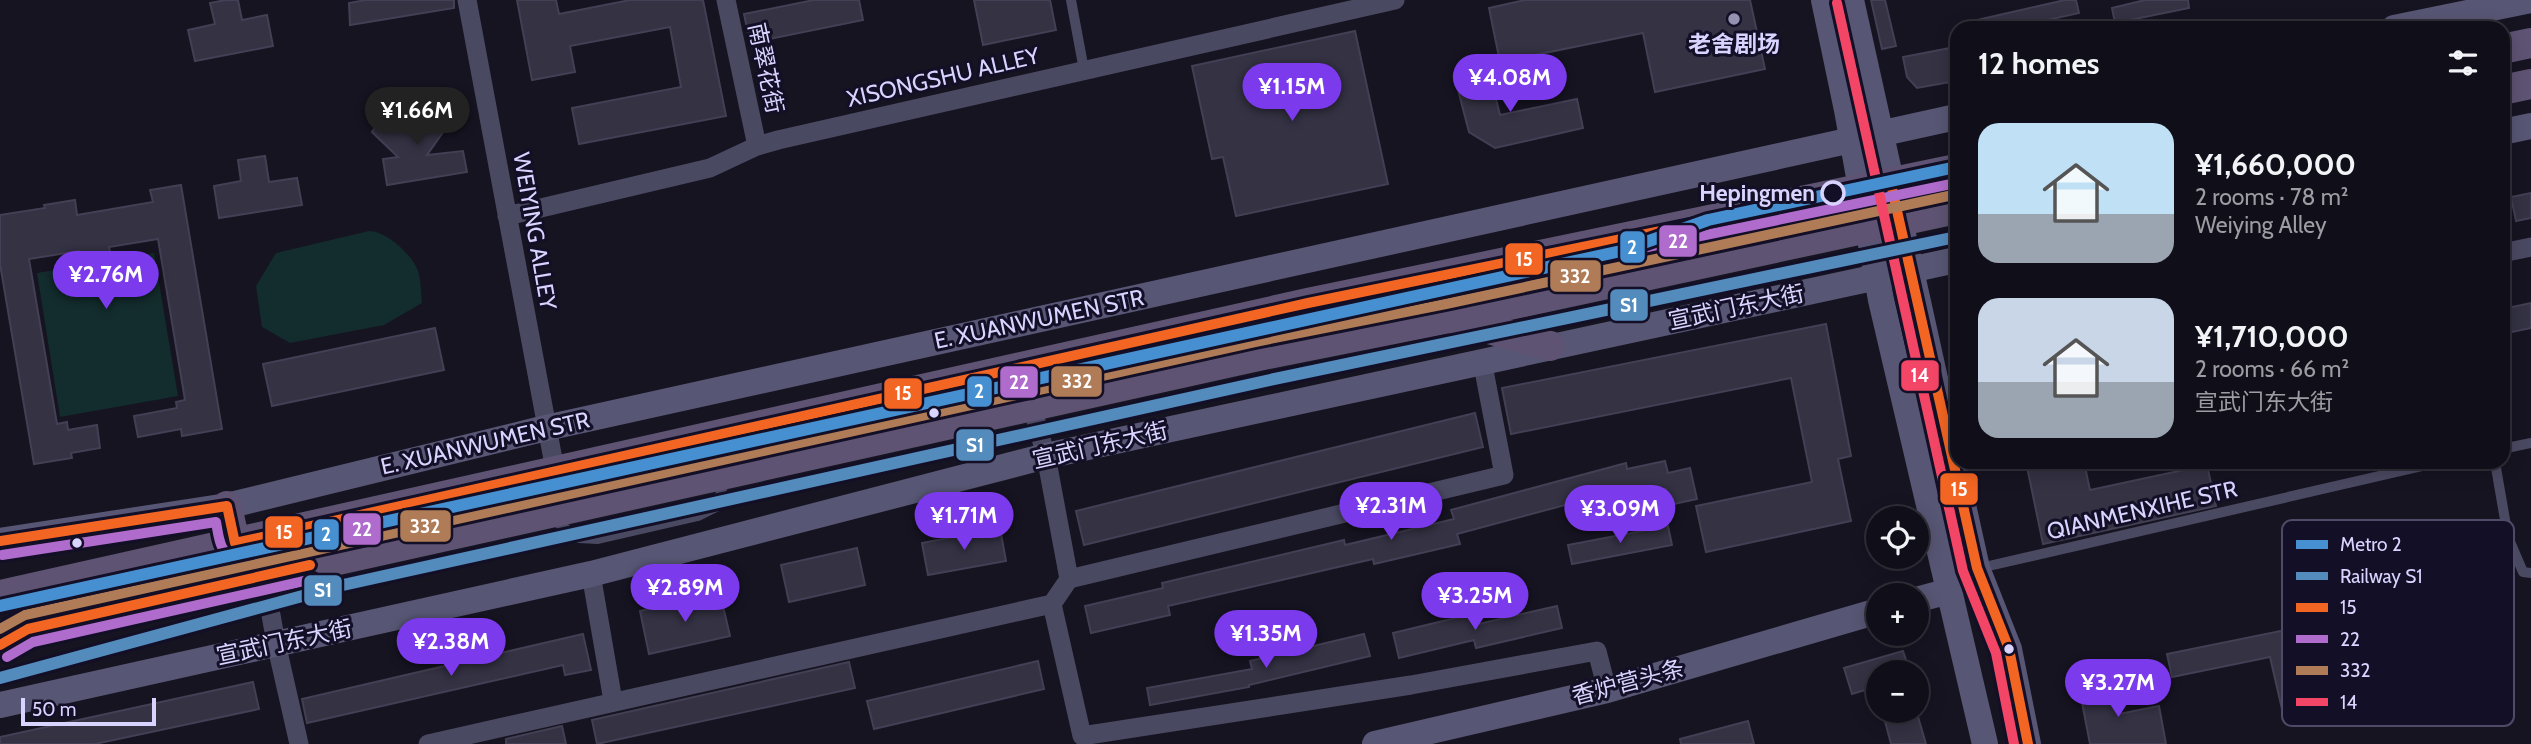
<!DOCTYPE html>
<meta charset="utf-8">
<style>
body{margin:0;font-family:Cabin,"Noto Sans SC",sans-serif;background:#191822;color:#f1f3f6;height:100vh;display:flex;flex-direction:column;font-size:26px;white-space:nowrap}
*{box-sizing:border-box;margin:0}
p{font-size:23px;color:#9c9ca2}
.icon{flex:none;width:38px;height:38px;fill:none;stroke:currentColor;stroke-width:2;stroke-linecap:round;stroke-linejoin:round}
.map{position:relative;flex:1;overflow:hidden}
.details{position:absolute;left:1950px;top:21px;width:560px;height:448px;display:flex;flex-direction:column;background:#100f19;border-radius:21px;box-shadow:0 4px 18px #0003,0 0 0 2px #302f38}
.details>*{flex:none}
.buttons{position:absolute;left:1866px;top:506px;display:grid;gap:14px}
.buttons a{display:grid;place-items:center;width:63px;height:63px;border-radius:50%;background:#100f19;box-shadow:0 4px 18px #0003,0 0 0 2px #302f38;font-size:35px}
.scale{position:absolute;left:21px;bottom:18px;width:135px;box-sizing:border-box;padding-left:7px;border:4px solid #d9d4ff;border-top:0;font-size:19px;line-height:24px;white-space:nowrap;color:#d9d4ff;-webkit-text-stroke:5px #130f26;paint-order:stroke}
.price{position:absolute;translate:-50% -60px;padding:0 16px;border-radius:24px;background:#7c3aed;color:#fff;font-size:23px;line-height:46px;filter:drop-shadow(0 2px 4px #0008)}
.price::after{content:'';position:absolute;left:50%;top:42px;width:21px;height:16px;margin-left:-10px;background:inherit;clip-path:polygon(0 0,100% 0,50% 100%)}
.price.on{background:#222;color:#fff}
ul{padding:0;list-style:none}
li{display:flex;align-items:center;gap:21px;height:175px;padding:0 28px}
li span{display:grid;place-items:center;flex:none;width:196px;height:140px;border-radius:21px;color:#555}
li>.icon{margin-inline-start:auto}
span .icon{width:84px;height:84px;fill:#fffc;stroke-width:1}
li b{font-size:30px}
h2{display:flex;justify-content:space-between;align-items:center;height:84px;padding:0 28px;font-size:30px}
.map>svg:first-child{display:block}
</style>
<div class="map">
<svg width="2531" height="744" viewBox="0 0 2531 744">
<rect width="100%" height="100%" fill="#161421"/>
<path fill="#132c2d" d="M 369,231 C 387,231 415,257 419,274 C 421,283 421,294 422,303 L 384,325 L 290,343 L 262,327 L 256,286 L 276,253 Z
M 154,253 L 178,396 L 60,417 L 37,273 Z"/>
<path fill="#343243" stroke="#433f54" stroke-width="2" d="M 226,0 L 238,0 L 242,20 L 267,15 L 273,46 L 195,61 L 188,30 L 215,24 L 210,3 Z
M 366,0 L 454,0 L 454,8 L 350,25 L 349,3 Z
M 517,0 L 556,0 L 559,14 L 630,0 L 703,0 L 726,116 L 579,144 L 572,108 L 681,87 L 670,27 L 570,46 L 575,72 L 532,80 Z
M 814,0 L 859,0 L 863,20 L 750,43 L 744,14 Z
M 974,0 L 1050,0 L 1056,30 L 983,45 Z
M 1525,0 L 1750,0 L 1765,69 L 1655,92 L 1643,33 L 1500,62 L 1489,8 Z
M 1871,0 L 1885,0 L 1896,46 L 1882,49 Z
M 2065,0 L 2076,0 L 2079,13 L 2012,28 L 1968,28 L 1968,22 Z
M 2145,0 L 2188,0 L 2189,8 L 2115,23 L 2112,8 Z
M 1355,31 L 1388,184 L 1236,216 L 1223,157 L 1212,159 L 1192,66 Z
M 1950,48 L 1952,56 L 1956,55 L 1956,81 L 1917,88 L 1907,77 L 1903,57 Z
M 1488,67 L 1500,115 L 1577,99 L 1583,128 L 1495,148 L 1469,132 L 1456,82 L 1459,73 Z
M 431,104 L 453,118 L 427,155 L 463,151 L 467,172 L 387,185 L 383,159 L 398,157 L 372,132 L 387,108 L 412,127 Z
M 265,156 L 269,182 L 297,178 L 302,205 L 219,218 L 214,186 L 241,181 L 238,160 Z
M 181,185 L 222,429 L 182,436 L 181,429 L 138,437 L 134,416 L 177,408 L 176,402 L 185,400 L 158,239 L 109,247 L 111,256 L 81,261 L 79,251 L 29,259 L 57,424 L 67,422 L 68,430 L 97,425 L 100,448 L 71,453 L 72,458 L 34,464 L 0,264 L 0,215 L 45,208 L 44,205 L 75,200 L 77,215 L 153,202 L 150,190 Z
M 2531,193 L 2531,218 L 2516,221 L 2511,197 Z
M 2531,303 L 2531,328 L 2502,334 L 2502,309 Z
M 1826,324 L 1851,456 L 1838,459 L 1851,521 L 1706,552 L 1696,506 L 1812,482 L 1791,378 L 1511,434 L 1502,388 Z
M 435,328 L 444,370 L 272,406 L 263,364 Z
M 1475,413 L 1483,447 L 1084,545 L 1076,511 Z
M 1665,461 L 1668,473 L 1690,468 L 1697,499 L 1669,505 L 1666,489 L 1637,495 L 1636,486 L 1457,534 L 1460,544 L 1374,564 L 1373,559 L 1168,606 L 1170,615 L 1091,633 L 1085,606 L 1163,588 L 1162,583 L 1344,540 L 1345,545 L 1454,519 L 1451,510 L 1626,463 L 1627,469 Z
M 2026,462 L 2084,462 L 2090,490 L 2207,465 L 2216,506 L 2043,544 Z
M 1668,526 L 1672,545 L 1572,564 L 1568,545 Z
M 1000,528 L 1006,561 L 928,575 L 922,543 Z
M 857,548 L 865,585 L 789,602 L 781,565 Z
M 720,593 L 730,636 L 649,654 L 640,611 Z
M 1557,606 L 1562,628 L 1476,648 L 1474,640 L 1399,658 L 1393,633 L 1472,614 L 1474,625 Z
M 2305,626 L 2312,658 L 2375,646 L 2388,700 L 2285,722 L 2270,657 L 2172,677 L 2167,654 Z
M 583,634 L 591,670 L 565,675 L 563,665 L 307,723 L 302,699 Z
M 1364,634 L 1370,656 L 1249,685 L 1249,687 L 1150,705 L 1147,688 L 1252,669 L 1250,661 Z
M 1903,651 L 1910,672 L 1878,672 L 1878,686 L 1852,694 L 1844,668 Z
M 1038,661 L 1044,689 L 874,729 L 867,701 Z
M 849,662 L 855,688 L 597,744 L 592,720 Z
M 2112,681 L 2119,714 L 2159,706 L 2166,744 L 2090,744 L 2079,687 Z
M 253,682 L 259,709 L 95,744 L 0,744 L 0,737 Z
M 1882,710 L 1916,710 L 1926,744 L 1891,744 Z
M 1748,721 L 1754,744 L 1681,744 L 1680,739 Z
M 562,726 L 566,744 L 506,744 L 506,739 Z"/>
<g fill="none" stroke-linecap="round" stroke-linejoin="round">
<path stroke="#4a4962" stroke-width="10" d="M 1071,0 L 1084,70
M 2502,449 L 2531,443
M 2495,462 L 2508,537 L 2523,572 L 2531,573
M 551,518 L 579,538 L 598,539 L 698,516 L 716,507 L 725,480
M 1980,568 L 2440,462"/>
<path stroke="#4a4962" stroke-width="19" d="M 467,0 L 555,470
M 726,0 L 757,146
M 507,216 L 710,168 L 757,146 L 778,140 L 1395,0
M 2502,253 L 2531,247
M 1032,407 L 1046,456 L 1069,579
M 591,574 L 613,701
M 264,576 L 276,643 L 299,744
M 1052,604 L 1082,736 L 1411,685 L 1597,651 L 1607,690
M 428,744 L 1052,604 L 1069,579 L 1504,475 L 1482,360"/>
<path stroke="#575674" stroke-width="26" d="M 1824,0 L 1847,110 L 1881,300 L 1985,744
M 1851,0 L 1977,568 L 2009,649 L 2028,744
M 2394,28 L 2531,0
M 2502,132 L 2531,126
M 0,541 L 227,506 L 546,428 L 1956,117
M 1916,600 L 1949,591
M 0,705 L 591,574 L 1046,456 L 1956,260
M 1375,744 L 1607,690 L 1878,611"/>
<path stroke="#5e5373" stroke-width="30" d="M 2502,49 L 2531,43
M 2502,90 L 2531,84
M 1453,319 L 1550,346
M 227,506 L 235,543
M 0,595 L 1308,303 L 1956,169
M 0,635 L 1258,356 L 1449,318 L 1956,209"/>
<g stroke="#130f26" stroke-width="16">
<path id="bus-1" d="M 0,541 L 227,506 L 235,543 L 1308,303 L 1891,184 L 1977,568 L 2009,649 L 2028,744
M 0,645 L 28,629 L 310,565"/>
</g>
<g stroke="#130f26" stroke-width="16">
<path id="bus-2" d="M 2,555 L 216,522 C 219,537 219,556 238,557 L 1311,317 L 1956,183
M 7,657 L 33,642 L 313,579"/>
</g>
<g stroke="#130f26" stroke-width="16">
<path id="bus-3" d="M 0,629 L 25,615 L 1255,342 L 1446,304 L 1953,195"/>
</g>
<g stroke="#130f26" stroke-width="16">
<path id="bus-4" d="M 1837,3 L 1963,571 L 1996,653 L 2014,744"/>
</g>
<use href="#bus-1" stroke="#f26522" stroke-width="10"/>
<use href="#bus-2" stroke="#b06ccc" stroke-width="10"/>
<use href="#bus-3" stroke="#b07c57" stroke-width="10"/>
<use href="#bus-4" stroke="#f34667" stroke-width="10"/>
<g stroke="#130f26" stroke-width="18">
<path id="rail-1" d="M 0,678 L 343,585 L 1270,380 L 1956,237"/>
</g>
<use href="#rail-1" stroke="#548bbd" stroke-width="12"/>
<g stroke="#130f26" stroke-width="18">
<path id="metro-1" d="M 0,606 L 1621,251 L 1708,220 L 1956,167"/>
</g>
<use href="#metro-1" stroke="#4690d2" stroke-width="12"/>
</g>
<circle fill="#9591b1" stroke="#130f26" stroke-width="2.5" cx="1734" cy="19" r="7"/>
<circle fill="#130f26" stroke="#d9d4ff" stroke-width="3.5" cx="1833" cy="193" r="11"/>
<g fill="#d9d4ff" stroke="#130f26" stroke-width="2.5">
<circle cx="934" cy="413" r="6"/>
<circle cx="77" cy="543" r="6"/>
<circle cx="2009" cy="649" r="6"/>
</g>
<g text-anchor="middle" stroke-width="6" stroke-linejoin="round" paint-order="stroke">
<g font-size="23" font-weight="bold" fill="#d9d4ff" stroke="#130f26">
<text x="1734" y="52">老舍剧场</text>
</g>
<g font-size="23" fill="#d9d4ff" stroke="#130f26">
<text transform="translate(766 68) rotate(78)" y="8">南翠花街</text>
<text transform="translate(943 77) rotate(-13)" y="8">XISONGSHU ALLEY</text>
<text transform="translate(535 231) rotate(80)" y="8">WEIYING ALLEY</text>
<text transform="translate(1736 307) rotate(-12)" y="8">宣武门东大街</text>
<text transform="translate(1039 319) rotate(-12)" y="8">E. XUANWUMEN STR</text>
<text transform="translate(485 443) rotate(-13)" y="8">E. XUANWUMEN STR</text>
<text transform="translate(1100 445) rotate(-13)" y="8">宣武门东大街</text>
<text transform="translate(2142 510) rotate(-13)" y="8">QIANMENXIHE STR</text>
<text transform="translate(284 642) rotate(-12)" y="8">宣武门东大街</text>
<text transform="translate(1628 682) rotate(-15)" y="8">香炉营头条</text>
</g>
<g font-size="23" font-weight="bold" fill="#d9d4ff" stroke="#130f26" text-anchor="end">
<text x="1815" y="201">Hepingmen</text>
</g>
</g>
<rect x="2282" y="520" width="232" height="206" rx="10" fill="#130f26" stroke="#4e4a67" stroke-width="2"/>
<rect x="2296" y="540" width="32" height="9" fill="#4690d2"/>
<rect x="2296" y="572" width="32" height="8" fill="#548bbd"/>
<rect x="2296" y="603" width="32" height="9" fill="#f26522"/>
<rect x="2296" y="635" width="32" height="8" fill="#b06ccc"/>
<rect x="2296" y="666" width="32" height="9" fill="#b07c57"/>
<rect x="2296" y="698" width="32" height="8" fill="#f34667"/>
<g font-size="19" fill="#d9d4ff">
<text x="2340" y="551">Metro 2</text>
<text x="2340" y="583">Railway S1</text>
<text x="2340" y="614">15</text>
<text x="2340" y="646">22</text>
<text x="2340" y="677">332</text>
<text x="2340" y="709">14</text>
</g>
<g stroke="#130f26" stroke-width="2.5">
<rect x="1658" y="224" width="40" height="34" rx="7" fill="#b06ccc"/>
<rect x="1619" y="230" width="27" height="34" rx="7" fill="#4690d2"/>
<rect x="1504" y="242" width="40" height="34" rx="7" fill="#f26522"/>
<rect x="1549" y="259" width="53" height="34" rx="7" fill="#b07c57"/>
<rect x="1609" y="288" width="40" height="34" rx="7" fill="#548bbd"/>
<rect x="1900" y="359" width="40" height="33" rx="7" fill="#f34667"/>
<rect x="1050" y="365" width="53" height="33" rx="7" fill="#b07c57"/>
<rect x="999" y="365" width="40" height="34" rx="7" fill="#b06ccc"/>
<rect x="966" y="375" width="27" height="33" rx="7" fill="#4690d2"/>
<rect x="883" y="377" width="40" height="33" rx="7" fill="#f26522"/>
<rect x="955" y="428" width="40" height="34" rx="7" fill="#548bbd"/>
<rect x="1939" y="472" width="40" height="34" rx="7" fill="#f26522"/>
<rect x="399" y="509" width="53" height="34" rx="7" fill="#b07c57"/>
<rect x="342" y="512" width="40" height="34" rx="7" fill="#b06ccc"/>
<rect x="264" y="515" width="40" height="34" rx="7" fill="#f26522"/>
<rect x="313" y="518" width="27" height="33" rx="7" fill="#4690d2"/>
<rect x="303" y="574" width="40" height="33" rx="7" fill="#548bbd"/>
</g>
<g font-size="19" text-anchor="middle" font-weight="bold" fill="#fff">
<text x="1678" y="248">22</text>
<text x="1632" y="254">2</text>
<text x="1524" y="266">15</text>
<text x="1575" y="283">332</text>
<text x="1629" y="312">S1</text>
<text x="1920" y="382">14</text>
<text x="1077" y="388">332</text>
<text x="1019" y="389">22</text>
<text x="979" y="398">2</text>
<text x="903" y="400">15</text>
<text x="975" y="452">S1</text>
<text x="1959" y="496">15</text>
<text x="425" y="533">332</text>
<text x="362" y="536">22</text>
<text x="284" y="539">15</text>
<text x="326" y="541">2</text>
<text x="323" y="597">S1</text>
</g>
</svg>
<div class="buttons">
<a><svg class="icon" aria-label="locate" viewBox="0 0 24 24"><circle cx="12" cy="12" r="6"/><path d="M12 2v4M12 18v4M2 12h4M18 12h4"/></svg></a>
<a>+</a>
<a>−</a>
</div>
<div class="scale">50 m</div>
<b class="price" style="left:1510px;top:114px">¥4.08M</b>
<b class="price" style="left:1292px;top:123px">¥1.15M</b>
<b class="price on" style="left:417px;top:147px">¥1.66M</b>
<b class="price" style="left:106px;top:311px">¥2.76M</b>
<b class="price" style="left:1391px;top:542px">¥2.31M</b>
<b class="price" style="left:1620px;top:545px">¥3.09M</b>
<b class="price" style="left:964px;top:552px">¥1.71M</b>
<b class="price" style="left:685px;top:624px">¥2.89M</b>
<b class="price" style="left:1475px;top:632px">¥3.25M</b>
<b class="price" style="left:1266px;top:670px">¥1.35M</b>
<b class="price" style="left:451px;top:678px">¥2.38M</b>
<b class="price" style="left:2118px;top:719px">¥3.27M</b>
<section class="details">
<h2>12 homes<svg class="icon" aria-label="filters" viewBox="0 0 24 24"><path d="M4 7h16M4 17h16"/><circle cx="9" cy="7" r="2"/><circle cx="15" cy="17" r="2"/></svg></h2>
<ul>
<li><span style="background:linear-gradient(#bfe0f5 65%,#9aa5b1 0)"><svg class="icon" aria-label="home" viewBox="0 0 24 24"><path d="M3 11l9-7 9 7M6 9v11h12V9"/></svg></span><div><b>¥1,660,000</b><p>2 rooms · 78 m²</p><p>Weiying Alley</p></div></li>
<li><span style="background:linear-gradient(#c9d6e8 60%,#9aa5b1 0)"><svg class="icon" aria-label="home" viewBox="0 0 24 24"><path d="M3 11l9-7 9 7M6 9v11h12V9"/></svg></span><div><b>¥1,710,000</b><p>2 rooms · 66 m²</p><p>宣武门东大街</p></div></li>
</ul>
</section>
</div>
